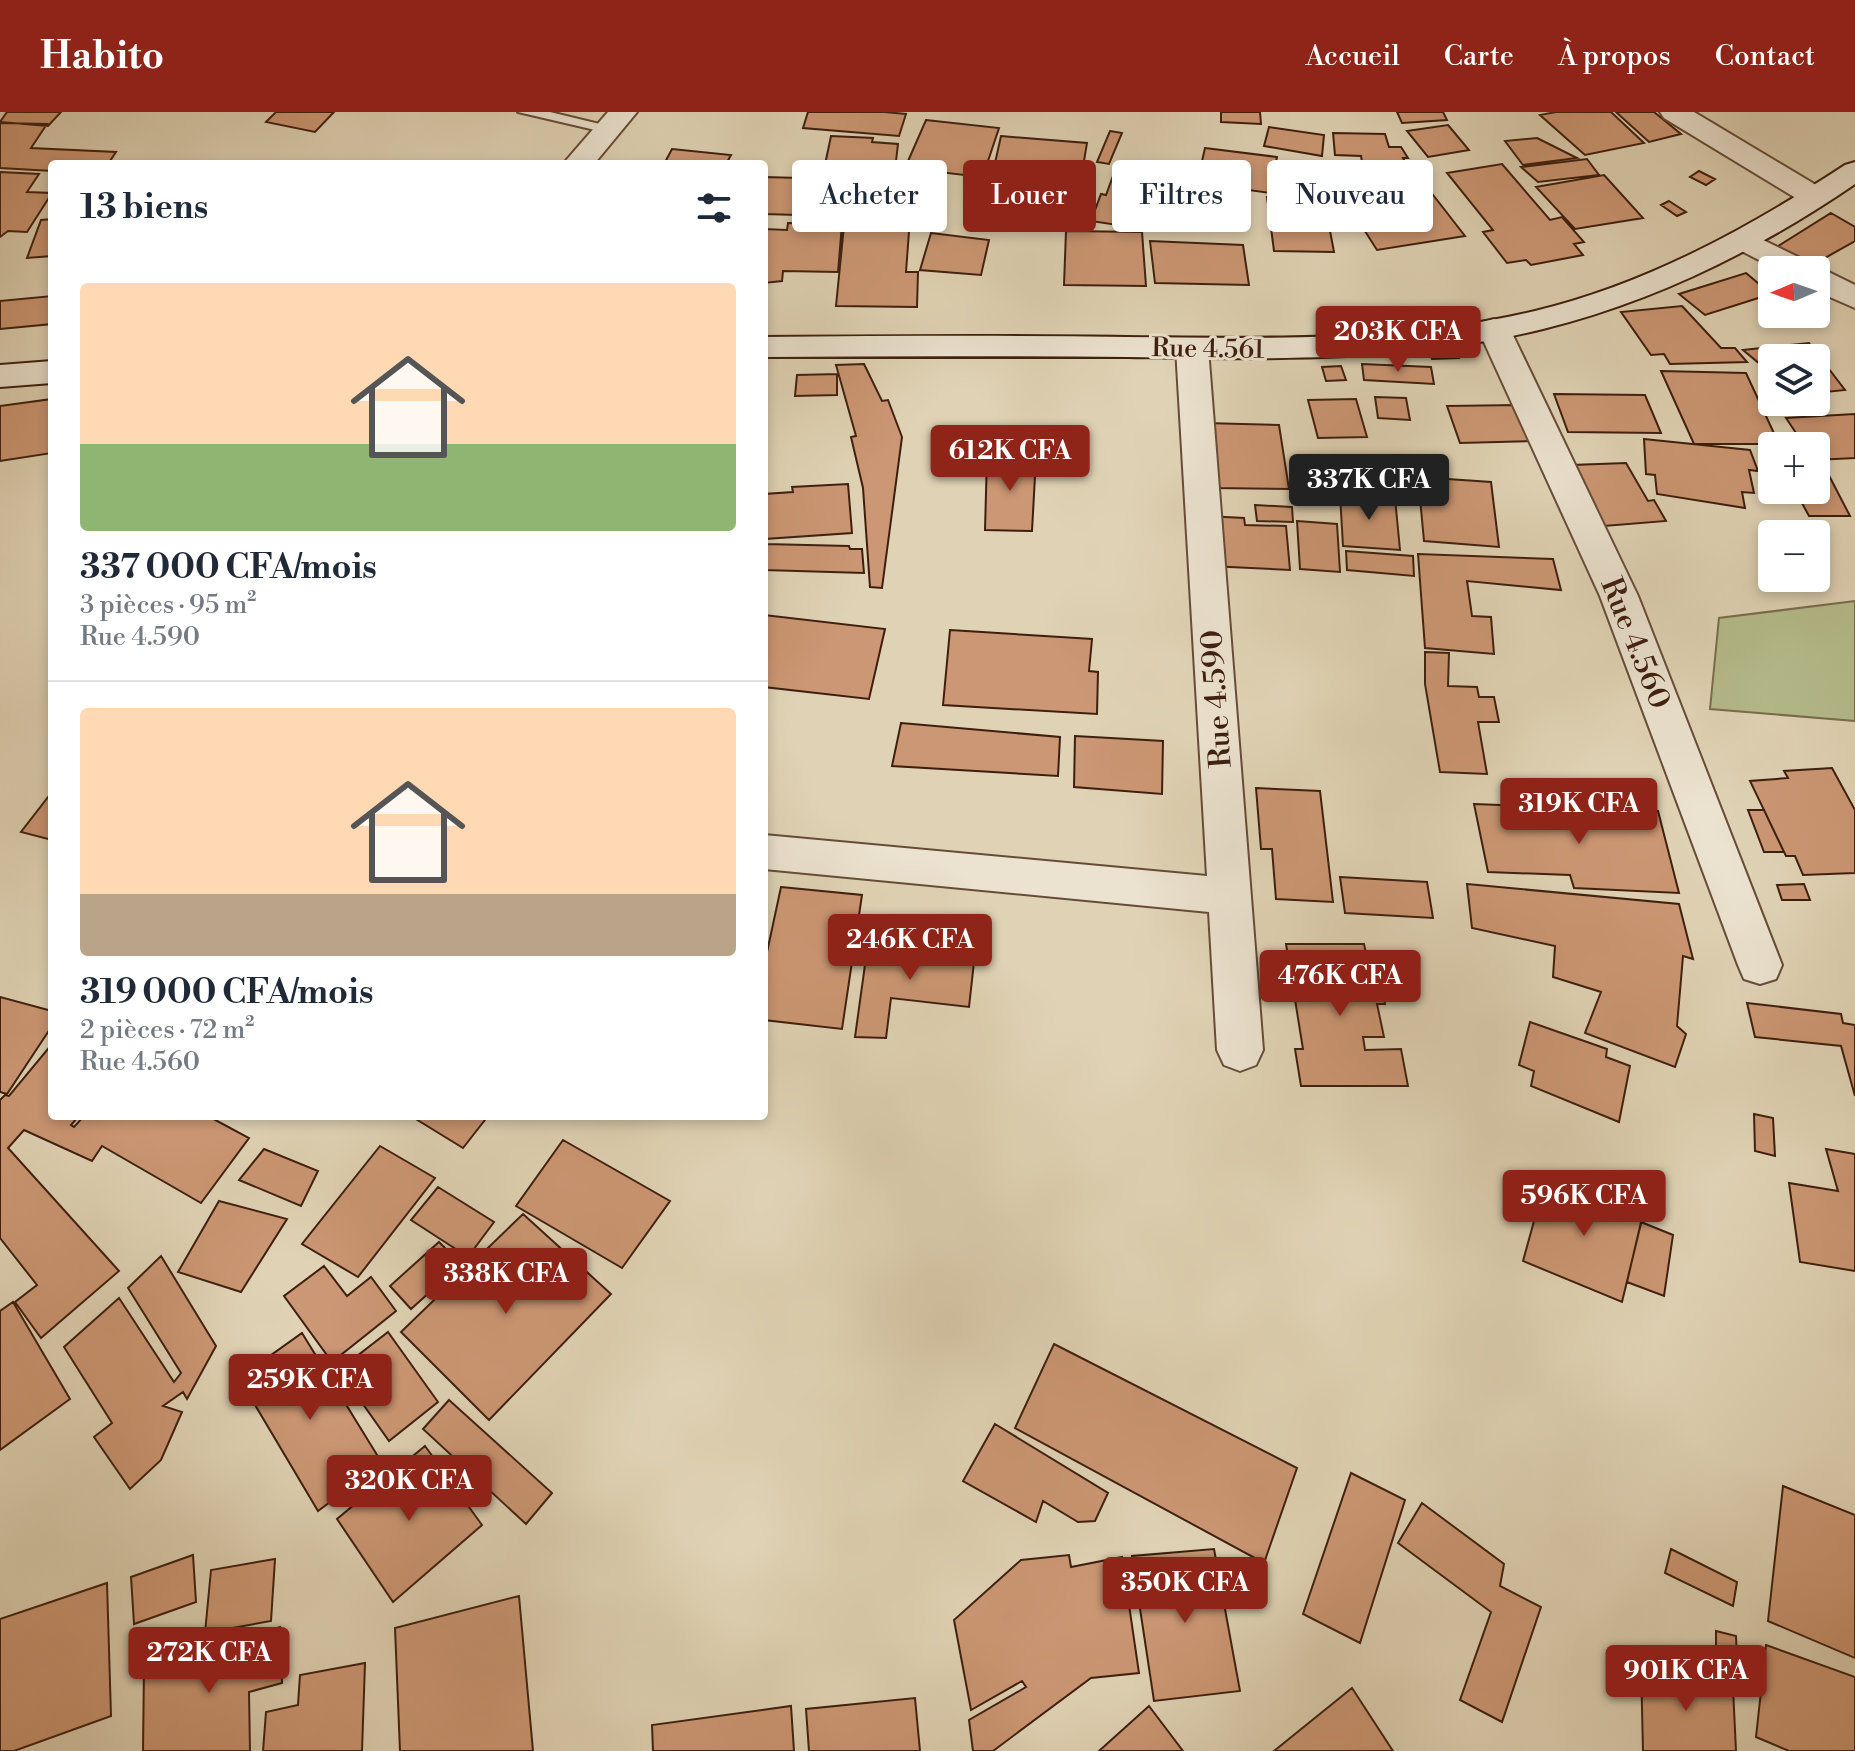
<!DOCTYPE html>
<html lang="fr">
<meta charset="utf-8">
<style>
body{margin:0;font-family:"Libre Bodoni",serif;background:#f2f2f3;color:#1f2937;height:100vh;display:flex;flex-direction:column;font-size:30px;white-space:nowrap}
*{box-sizing:border-box;margin:0}
p{font-size:26px;color:#747a83}
.icon{flex:none;width:44px;height:44px;fill:none;stroke:currentColor;stroke-width:2;stroke-linecap:round;stroke-linejoin:round}
.map{position:relative;flex:1;overflow:hidden}
.details{position:absolute;left:48px;top:48px;width:720px;height:960px;display:flex;flex-direction:column;background:#fff;border-radius:8px;box-shadow:0 4px 12px #0003}
.details>*{flex:none}
.hud{position:absolute;left:792px;top:48px;width:760px;height:72px;display:flex;gap:16px}
.needle{width:52px;rotate:268deg}
.controls{position:absolute;left:1758px;top:144px;display:grid;gap:16px}
.controls a{display:grid;place-items:center;width:72px;height:72px;border-radius:8px;background:#fff;box-shadow:0 4px 12px #0003;font-size:40px}
.price{position:absolute;translate:-50% -68px;padding:0 18px;border-radius:8px;background:#8f2418;color:#fff;font-size:26px;line-height:52px;filter:drop-shadow(0 2px 4px #0008)}
.price::after{content:'';position:absolute;left:50%;top:48px;width:24px;height:18px;margin-left:-12px;background:inherit;clip-path:polygon(0 0,100% 0,50% 100%)}
.price.selected{background:#222;color:#fff}
ul{padding:0;list-style:none}
li{display:grid;align-content:center;gap:16px;height:424px;padding:0 32px}
li+li{border-top:2px solid #e0e1e3}
li span{display:grid;place-items:center;height:248px;border-radius:8px;color:#555}
li>.icon{margin-inline-start:auto}
span .icon{width:144px;height:144px;fill:#fffc;stroke-width:1}
li b{font-size:34px}
h2{display:flex;justify-content:space-between;align-items:center;height:96px;padding:0 32px;font-size:34px}
.pill{padding:0 28px;border-radius:8px;background:#fff;box-shadow:0 4px 12px #0003;font-size:28px;line-height:72px}
.pill.selected{background:#8f2418;color:#fff}
header{display:flex;align-items:center;gap:48px;box-sizing:border-box;height:112px;padding:0 40px;background:#8f2418;color:#fff}
header strong{font-size:38px}
nav{display:flex;gap:44px;margin-inline-start:auto;font-size:28px}
.map>svg:first-child{display:block}
</style>
<header>
<strong>Habito</strong>
<nav><a>Accueil</a><a>Carte</a><a>À propos</a><a>Contact</a></nav>
</header>
<div class="map">
<svg width="1855" height="1639" viewBox="0 0 1855 1639">
<rect width="100%" height="100%" fill="#e0d3b5"/>
<filter id="stains"><feTurbulence type="fractalNoise" baseFrequency=".0025" numOctaves="4"/><feColorMatrix values="0 0 0 0 .2 0 0 0 0 .09 0 0 0 0 .02 0 0 0 .5 -.17"/></filter>
<radialGradient id="worn" r=".72"><stop offset=".6" stop-color="#630" stop-opacity="0"/><stop offset="1" stop-color="#630" stop-opacity=".3"/></radialGradient>
<path fill="#b5bc8c" stroke="#7a6e4e" stroke-width="2" d="M 1855,489 L 1855,609 L 1710,597 L 1719,506 Z"/>
<path fill="#cc9774" stroke="#3e1f0f" stroke-width="2" d="M 7,0 L 61,0 L 48,14 L 0,10 Z
M 276,0 L 334,0 L 315,20 L 266,10 Z
M 808,0 L 885,0 L 906,2 L 899,24 L 803,16 Z
M 1221,0 L 1260,0 L 1261,12 L 1221,10 Z
M 1397,0 L 1443,0 L 1447,8 L 1402,11 Z
M 1556,0 L 1611,0 L 1644,31 L 1585,43 L 1540,3 Z
M 1616,0 L 1654,0 L 1681,22 L 1649,30 Z
M 926,8 L 999,16 L 986,55 L 967,52 L 964,63 L 905,56 Z
M 0,11 L 47,12 L 31,36 L 116,40 L 108,52 L 52,52 L 52,59 L 0,56 Z
M 1448,13 L 1469,38 L 1428,45 L 1407,19 Z
M 1269,15 L 1324,23 L 1322,44 L 1264,34 Z
M 1110,19 L 1122,21 L 1109,52 L 1097,50 Z
M 1333,21 L 1385,22 L 1389,35 L 1401,35 L 1408,46 L 1403,46 L 1418,74 L 1354,84 L 1346,55 L 1363,55 L 1361,44 L 1335,43 Z
M 831,24 L 873,26 L 872,30 L 898,32 L 894,66 L 823,62 Z
M 1001,24 L 1087,31 L 1081,67 L 993,60 Z
M 1537,26 L 1577,46 L 1523,53 L 1505,29 Z
M 1205,36 L 1277,45 L 1270,81 L 1197,71 Z
M 672,37 L 731,43 L 726,52 L 664,52 Z
M 1587,47 L 1599,63 L 1538,70 L 1521,55 Z
M 1139,52 L 1168,57 L 1150,118 L 1091,109 L 1101,82 L 1106,83 L 1117,53 L 1137,56 Z
M 1502,52 L 1550,108 L 1562,105 L 1584,130 L 1574,132 L 1583,143 L 1531,153 L 1526,148 L 1507,151 L 1483,120 L 1493,118 L 1447,61 Z
M 1699,59 L 1715,67 L 1706,73 L 1690,65 Z
M 0,60 L 39,62 L 27,80 L 52,81 L 27,120 L 8,119 L 0,125 Z
M 1604,63 L 1643,106 L 1575,117 L 1536,75 Z
M 764,65 L 836,67 L 832,104 L 764,102 Z
M 1013,69 L 1090,81 L 1080,108 L 1003,97 Z
M 852,72 L 881,74 L 881,78 L 918,80 L 914,104 L 846,102 Z
M 1430,79 L 1465,124 L 1377,138 L 1347,91 Z
M 1267,85 L 1324,87 L 1334,140 L 1274,139 Z
M 1669,89 L 1686,100 L 1677,104 L 1661,93 Z
M 1831,101 L 1855,115 L 1855,129 L 1809,155 L 1775,136 Z
M 845,104 L 910,106 L 906,160 L 918,160 L 917,195 L 836,194 Z
M 52,107 L 52,144 L 27,146 L 41,108 Z
M 788,111 L 842,112 L 838,160 L 783,159 L 782,169 L 764,171 L 764,117 L 787,118 Z
M 1066,119 L 1142,120 L 1146,174 L 1064,173 Z
M 931,121 L 989,128 L 981,163 L 920,158 Z
M 1150,129 L 1243,133 L 1249,173 L 1155,171 Z
M 1746,161 L 1771,182 L 1705,203 L 1679,182 Z
M 52,184 L 52,212 L 0,217 L 0,189 Z
M 1682,194 L 1721,236 L 1735,236 L 1747,250 L 1670,252 L 1664,242 L 1651,243 L 1621,200 Z
M 1809,231 L 1845,278 L 1816,281 L 1816,246 L 1772,246 L 1772,262 L 1743,238 Z
M 1455,235 L 1459,246 L 1432,247 L 1428,236 Z
M 864,252 L 882,289 L 888,288 L 902,325 L 882,476 L 870,475 L 863,376 L 851,325 L 856,324 L 836,253 Z
M 1362,252 L 1431,255 L 1434,272 L 1364,268 Z
M 1341,254 L 1346,268 L 1326,269 L 1322,255 Z
M 1661,259 L 1746,261 L 1779,332 L 1694,332 Z
M 837,262 L 837,283 L 795,284 L 797,263 Z
M 1554,282 L 1645,283 L 1661,321 L 1568,320 Z
M 1375,285 L 1406,286 L 1410,308 L 1378,306 Z
M 52,287 L 52,341 L 0,349 L 0,294 Z
M 1356,287 L 1367,325 L 1318,326 L 1308,288 Z
M 1519,293 L 1534,329 L 1460,331 L 1447,294 Z
M 1855,302 L 1855,346 L 1816,348 L 1816,334 L 1783,334 L 1780,328 L 1800,327 L 1786,306 Z
M 1204,311 L 1279,313 L 1289,377 L 1212,376 Z
M 1644,327 L 1750,338 L 1758,359 L 1749,358 L 1754,381 L 1742,380 L 1745,396 L 1657,382 L 1655,363 L 1646,362 Z
M 987,344 L 1036,346 L 1032,419 L 985,418 Z
M 1626,351 L 1648,389 L 1654,388 L 1666,409 L 1604,414 L 1572,353 Z
M 1823,352 L 1850,404 L 1809,404 L 1795,378 L 1816,378 L 1816,353 Z
M 1418,365 L 1491,370 L 1499,435 L 1424,429 Z
M 848,372 L 852,421 L 765,427 L 765,432 L 849,434 L 850,437 L 862,437 L 864,461 L 764,458 L 764,382 L 793,380 L 792,375 Z
M 1340,382 L 1395,386 L 1400,438 L 1343,434 Z
M 1255,393 L 1292,395 L 1293,410 L 1257,409 Z
M 1206,404 L 1244,406 L 1245,413 L 1286,414 L 1290,458 L 1209,454 Z
M 1297,409 L 1337,412 L 1340,460 L 1300,457 Z
M 1346,439 L 1413,444 L 1414,464 L 1347,458 Z
M 1418,442 L 1553,447 L 1561,478 L 1467,469 L 1472,504 L 1491,505 L 1494,542 L 1425,536 Z
M 764,503 L 885,517 L 869,587 L 764,575 Z
M 950,518 L 1092,527 L 1089,559 L 1098,560 L 1097,602 L 943,593 Z
M 1425,540 L 1449,541 L 1448,574 L 1477,575 L 1479,585 L 1494,585 L 1499,610 L 1478,610 L 1487,662 L 1440,660 L 1425,572 Z
M 901,611 L 1060,625 L 1058,664 L 892,654 Z
M 1075,624 L 1163,629 L 1162,682 L 1074,675 Z
M 1832,656 L 1855,698 L 1855,761 L 1803,763 L 1795,744 L 1786,744 L 1750,669 L 1788,666 L 1784,659 Z
M 1256,676 L 1320,679 L 1333,790 L 1276,787 L 1272,737 L 1261,737 Z
M 52,680 L 52,728 L 21,720 Z
M 1474,692 L 1658,699 L 1679,781 L 1574,776 L 1570,763 L 1488,760 Z
M 1748,698 L 1764,698 L 1784,740 L 1764,740 Z
M 1340,765 L 1427,770 L 1433,806 L 1345,801 Z
M 1467,772 L 1679,792 L 1693,847 L 1683,844 L 1677,914 L 1686,922 L 1675,955 L 1585,921 L 1601,880 L 1553,865 L 1555,834 L 1472,816 Z
M 1804,772 L 1810,788 L 1782,788 L 1777,773 Z
M 781,775 L 862,783 L 842,917 L 764,908 L 764,854 Z
M 868,831 L 975,841 L 969,895 L 891,886 L 886,926 L 855,925 Z
M 1286,832 L 1364,832 L 1371,865 L 1380,865 L 1385,892 L 1377,892 L 1384,925 L 1363,925 L 1365,938 L 1401,937 L 1408,974 L 1301,974 L 1295,937 L 1303,937 Z
M 0,885 L 52,899 L 52,914 L 7,982 L 0,980 Z
M 1747,891 L 1841,902 L 1843,911 L 1855,913 L 1855,984 L 1841,934 L 1755,925 Z
M 1530,910 L 1607,937 L 1606,945 L 1630,954 L 1619,1010 L 1531,974 L 1534,959 L 1519,953 Z
M 52,932 L 52,1004 L 79,1004 L 71,1013 L 74,1015 L 84,1004 L 208,1004 L 249,1026 L 201,1091 L 102,1034 L 92,1049 L 24,1018 L 8,1036 L 119,1159 L 41,1226 L 15,1190 L 37,1173 L 0,1126 L 0,988 L 5,983 L 9,984 Z
M 1754,1002 L 1773,1006 L 1775,1044 L 1755,1039 Z
M 411,1004 L 488,1004 L 463,1036 Z
M 563,1028 L 670,1089 L 622,1156 L 516,1094 Z
M 380,1034 L 435,1066 L 358,1165 L 302,1132 Z
M 264,1037 L 318,1059 L 301,1094 L 239,1068 Z
M 1826,1037 L 1855,1042 L 1855,1159 L 1800,1150 L 1789,1071 L 1838,1079 Z
M 1547,1062 L 1643,1103 L 1622,1190 L 1523,1149 Z
M 438,1075 L 494,1110 L 468,1145 L 411,1108 Z
M 219,1089 L 287,1107 L 241,1180 L 178,1160 Z
M 523,1102 L 611,1182 L 489,1308 L 401,1220 Z
M 1641,1110 L 1673,1123 L 1664,1184 L 1627,1170 Z
M 439,1130 L 461,1152 L 411,1197 L 390,1174 Z
M 161,1144 L 216,1234 L 187,1287 L 183,1280 L 163,1294 L 182,1300 L 161,1348 L 130,1377 L 94,1325 L 112,1311 L 64,1235 L 119,1186 L 174,1270 L 181,1261 L 128,1176 Z
M 324,1154 L 347,1184 L 371,1165 L 396,1199 L 332,1250 L 284,1184 Z
M 13,1190 L 70,1287 L 0,1338 L 0,1199 Z
M 388,1220 L 438,1290 L 389,1329 L 339,1258 Z
M 302,1221 L 382,1351 L 318,1399 L 239,1266 Z
M 1054,1232 L 1297,1356 L 1264,1451 L 1015,1316 Z
M 449,1288 L 552,1381 L 526,1412 L 423,1317 Z
M 995,1312 L 1108,1381 L 1095,1409 L 1078,1410 L 1043,1389 L 1036,1410 L 963,1369 Z
M 425,1334 L 482,1413 L 393,1490 L 337,1407 Z
M 1351,1361 L 1405,1388 L 1360,1531 L 1303,1502 Z
M 1783,1374 L 1855,1403 L 1855,1546 L 1768,1509 Z
M 1422,1391 L 1504,1452 L 1500,1474 L 1541,1495 L 1502,1610 L 1460,1588 L 1491,1500 L 1398,1431 Z
M 1214,1437 L 1240,1579 L 1154,1589 L 1132,1444 Z
M 1671,1437 L 1737,1470 L 1733,1494 L 1665,1461 Z
M 193,1443 L 196,1490 L 134,1512 L 131,1465 Z
M 1069,1443 L 1071,1455 L 1122,1445 L 1139,1561 L 1091,1566 L 993,1639 L 973,1639 L 969,1608 L 1026,1575 L 1022,1569 L 971,1598 L 954,1508 L 1021,1448 Z
M 275,1447 L 271,1509 L 205,1521 L 211,1458 Z
M 107,1471 L 111,1604 L 14,1639 L 0,1639 L 0,1507 Z
M 519,1484 L 533,1639 L 400,1639 L 395,1516 Z
M 280,1515 L 282,1571 L 249,1580 L 250,1639 L 143,1639 L 144,1555 Z
M 1716,1519 L 1736,1524 L 1737,1548 L 1716,1543 Z
M 1766,1533 L 1855,1565 L 1855,1639 L 1789,1639 L 1756,1625 Z
M 365,1551 L 362,1639 L 263,1639 L 266,1600 L 298,1593 L 300,1563 Z
M 1641,1552 L 1733,1576 L 1736,1639 L 1643,1639 Z
M 1352,1576 L 1393,1639 L 1274,1639 Z
M 915,1586 L 920,1639 L 809,1639 L 806,1597 Z
M 791,1594 L 794,1639 L 653,1639 L 652,1613 Z
M 1149,1594 L 1183,1639 L 1099,1639 Z"/>
<g fill="none" stroke-linecap="round" stroke-linejoin="round">
<g stroke="#664c38" stroke-width="4">
<path id="lane" d="M 518,0 L 550,0 L 616,16 L 608,21 Z"/>
</g>
<g stroke="#664c38" stroke-width="4">
<path id="street" d="M 608,0 L 637,0 L 594,52 L 563,52 Z
M 1660,0 L 1694,0 L 1826,79 L 1830,85 L 1826,91 L 1804,91 L 1664,6 Z
M 1745,119 L 1855,173 L 1855,196 L 1816,179 L 1816,158 L 1778,158 L 1734,135 L 1730,128 L 1734,121 Z
M 1494,207 L 1505,210 L 1510,217 L 1638,484 L 1782,853 L 1776,867 L 1760,872 L 1744,867 L 1738,853 L 1600,484 L 1478,217 L 1483,210 Z
M 1192,226 L 1204,229 L 1208,236 L 1263,938 L 1256,953 L 1240,959 L 1224,953 L 1217,938 L 1209,800 L 764,757 L 764,723 L 1207,764 L 1176,236 L 1180,229 Z"/>
</g>
<g stroke="#3e1f0f" stroke-width="4">
<path id="secondary" d="M 1855,50 L 1855,72 C 1760,137 1656,189 1543,217 C 1407,251 1267,247 1128,245 C 1006,244 885,244 764,245 L 764,225 C 885,224 1006,223 1126,225 C 1263,226 1401,231 1535,199 C 1647,172 1749,116 1845,53 Z
M 52,249 L 52,271 L 0,275 L 0,253 Z"/>
</g>
<use href="#lane" fill="#ebe2cf" fill-rule="evenodd"/>
<use href="#street" fill="#ebe2cf" fill-rule="evenodd"/>
<use href="#secondary" fill="#ebe2cf" fill-rule="evenodd"/>
</g>
<g text-anchor="middle" stroke-width="6" stroke-linejoin="round" paint-order="stroke">
<g font-size="26" fill="#3e1f0f" stroke="#ebe2cf">
<text transform="translate(1208 236) rotate(1)" y="9">Rue 4.561</text>
</g>
<g font-size="30" fill="#3e1f0f" stroke="#ebe2cf">
<text transform="translate(1636 531) rotate(68)" y="10">Rue 4.560</text>
<text transform="translate(1216 587) rotate(-94)" y="10">Rue 4.590</text>
</g>
</g>
<rect width="100%" height="100%" filter="url(#stains)"/>
<rect width="100%" height="100%" fill="url(#worn)"/>
</svg>
<div class="controls">
<a><svg class="needle" viewBox="-14 -14 28 28"><path d="M0-13l5 13h-10z" fill="#e53935"/><path d="M0 13l5-13h-10z" fill="#747a83"/></svg></a>
<a><svg class="icon" aria-label="layers" viewBox="0 0 24 24"><path d="M12 4l9 5-9 5-9-5zM3 14l9 5 9-5"/></svg></a>
<a>+</a>
<a>−</a>
</div>
<b class="price" style="left:1398px;top:262px">203K CFA</b>
<b class="price" style="left:1010px;top:381px">612K CFA</b>
<b class="price selected" style="left:1369px;top:410px">337K CFA</b>
<b class="price" style="left:1579px;top:734px">319K CFA</b>
<b class="price" style="left:910px;top:870px">246K CFA</b>
<b class="price" style="left:1340px;top:906px">476K CFA</b>
<b class="price" style="left:1584px;top:1126px">596K CFA</b>
<b class="price" style="left:506px;top:1204px">338K CFA</b>
<b class="price" style="left:310px;top:1310px">259K CFA</b>
<b class="price" style="left:409px;top:1411px">320K CFA</b>
<b class="price" style="left:1185px;top:1513px">350K CFA</b>
<b class="price" style="left:209px;top:1583px">272K CFA</b>
<b class="price" style="left:1686px;top:1601px">901K CFA</b>
<div class="hud">
<a class="pill">Acheter</a>
<a class="pill selected">Louer</a>
<a class="pill">Filtres</a>
<a class="pill">Nouveau</a>
</div>
<section class="details">
<h2>13 biens<svg class="icon" aria-label="filters" viewBox="0 0 24 24"><path d="M4 7h16M4 17h16"/><circle cx="9" cy="7" r="2"/><circle cx="15" cy="17" r="2"/></svg></h2>
<ul>
<li><span style="background:linear-gradient(#ffd9b3 65%,#8fb573 0)"><svg class="icon" aria-label="home" viewBox="0 0 24 24"><path d="M3 11l9-7 9 7M6 9v11h12V9"/></svg></span><div><b>337 000 CFA/mois</b><p>3 pièces · 95 m²</p><p>Rue 4.590</p></div></li>
<li><span style="background:linear-gradient(#ffd9b3 75%,#b9a48a 0)"><svg class="icon" aria-label="home" viewBox="0 0 24 24"><path d="M3 11l9-7 9 7M6 9v11h12V9"/></svg></span><div><b>319 000 CFA/mois</b><p>2 pièces · 72 m²</p><p>Rue 4.560</p></div></li>
</ul>
</section>
</div>
